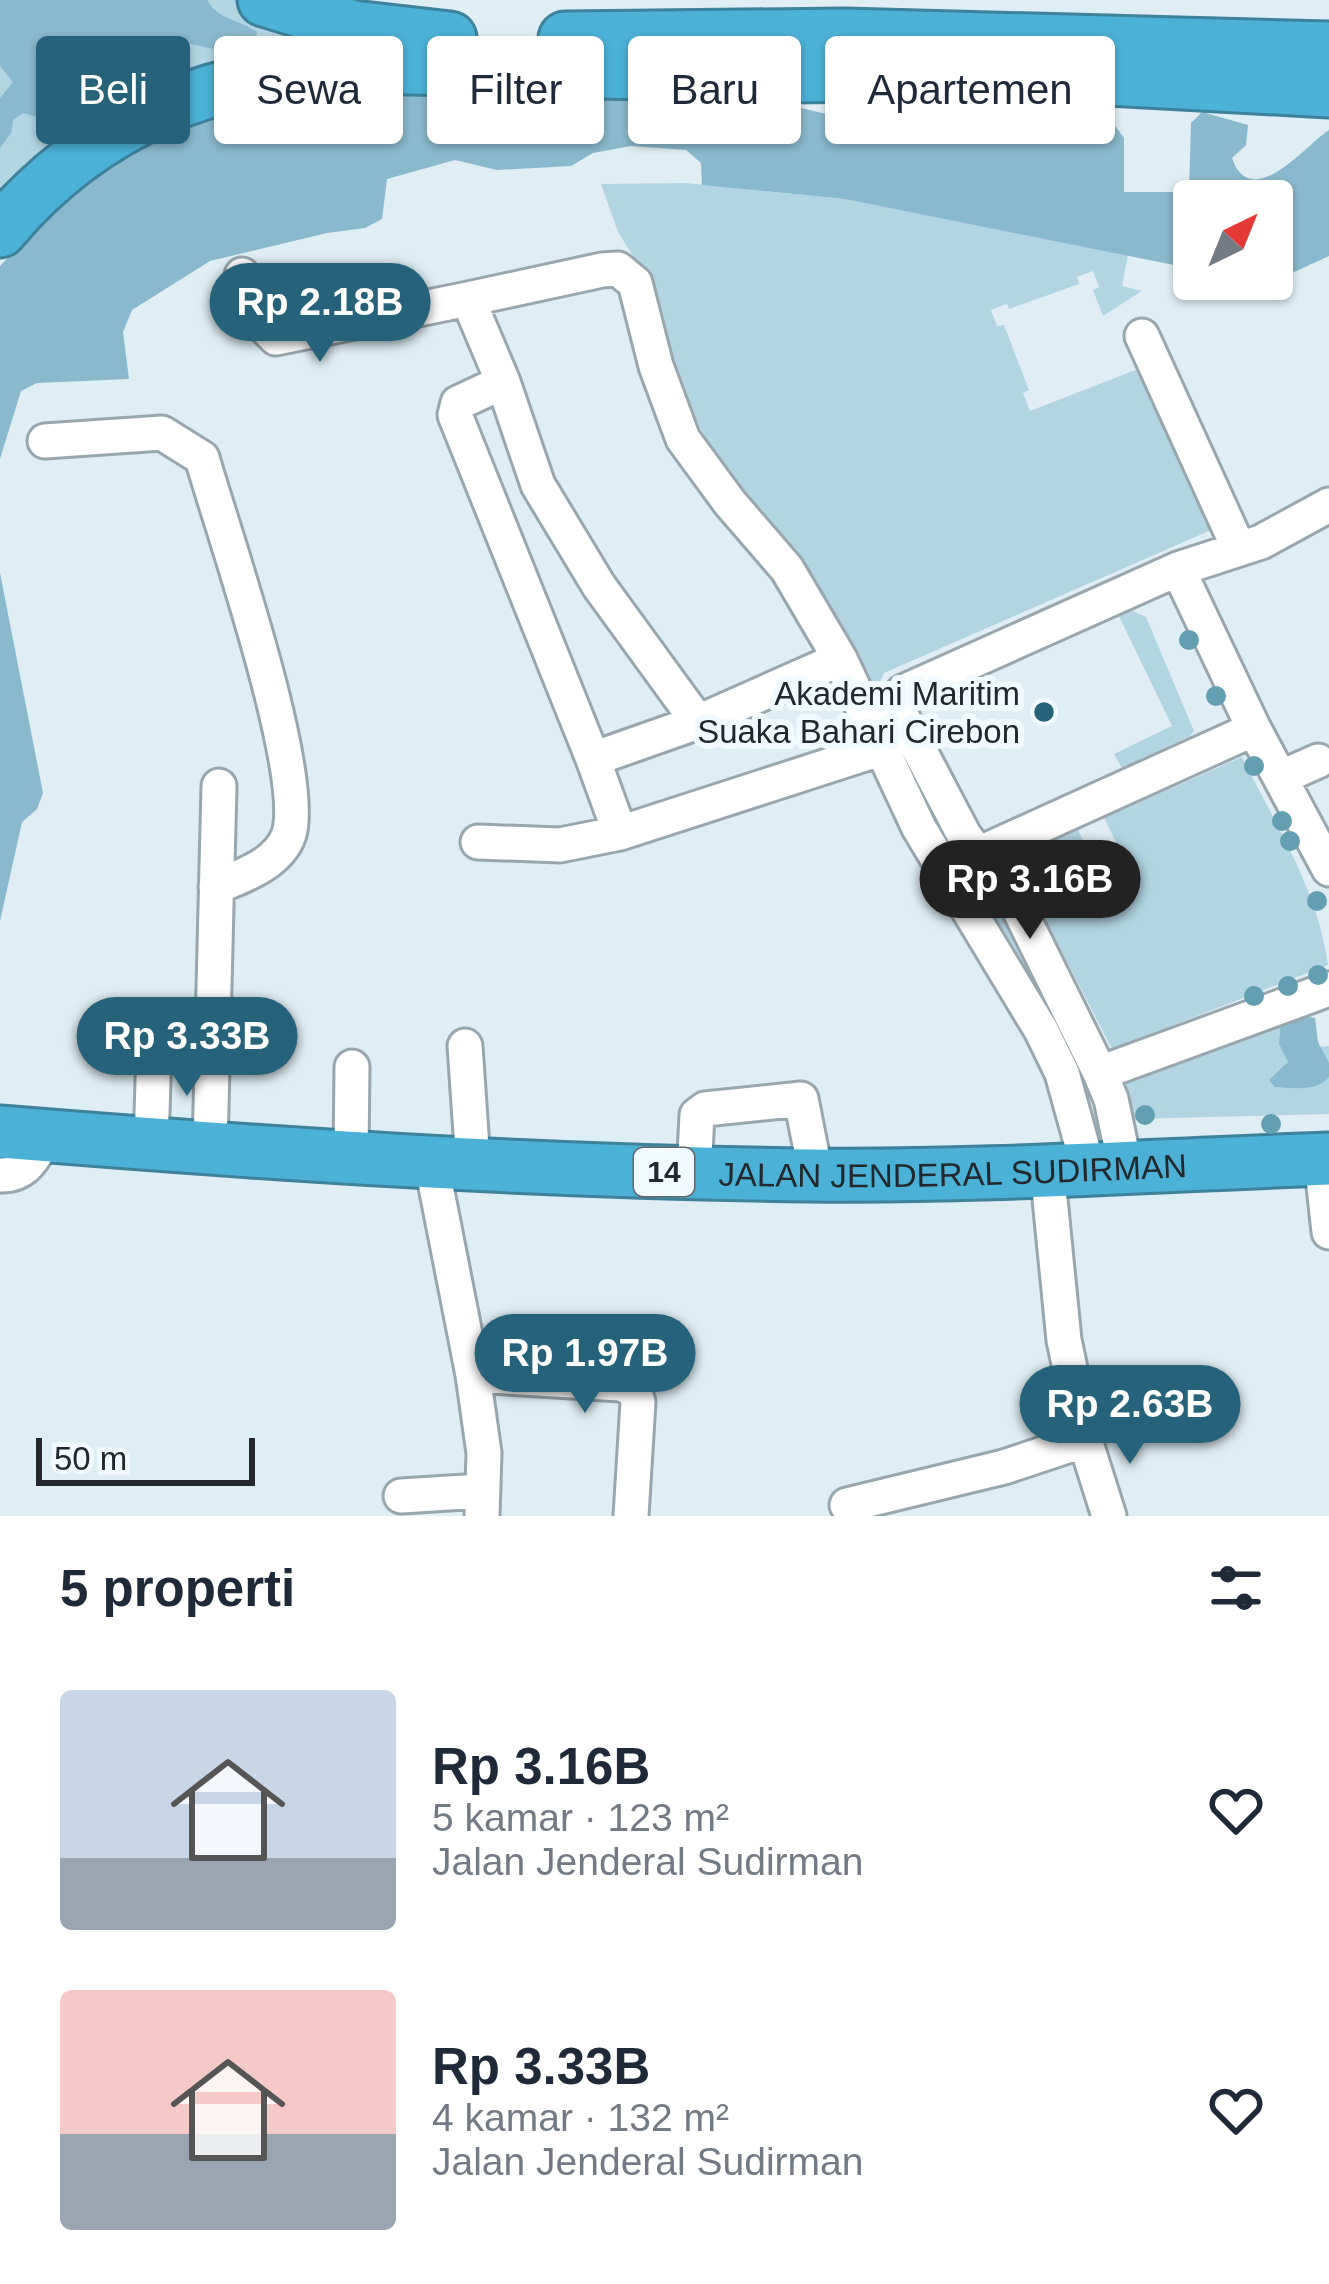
<!DOCTYPE html>
<html lang="id">
<meta charset="utf-8">
<style>
body{margin:0;font-family:Arial,sans-serif;background:#f2f2f3;color:#1f2937;height:100vh;display:flex;flex-direction:column;font-size:45px;white-space:nowrap}
*{box-sizing:border-box;margin:0}
p{font-size:39px;color:#747a83}
.icon{flex:none;width:66px;height:66px;fill:none;stroke:currentColor;stroke-width:2;stroke-linecap:round;stroke-linejoin:round}
.map{position:relative;height:1516px;overflow:hidden}
.drawer{display:flex;flex-direction:column;background:#fff;flex:1}
.drawer>*{flex:none}
.top-card{position:absolute;left:36px;top:36px;width:1257px;height:108px;display:flex;gap:24px}
.needle{width:78px;rotate:43deg}
.fabs{position:absolute;left:1173px;top:180px;display:grid;gap:24px}
.fabs a{display:grid;place-items:center;width:120px;height:120px;border-radius:12px;background:#fff;box-shadow:0 3px 9px #0004;font-size:60px}
.scale{position:absolute;left:36px;bottom:30px;width:219px;box-sizing:border-box;padding-left:12px;border:6px solid #22282b;border-top:0;font-size:33px;line-height:42px;white-space:nowrap;color:#22282b;-webkit-text-stroke:9px #f1fafe;paint-order:stroke}
.price{position:absolute;translate:-50% -102px;padding:0 27px;border-radius:42px;background:#26637a;color:#fff;font-size:39px;line-height:78px;filter:drop-shadow(0 3px 6px #0008)}
.price::after{content:'';position:absolute;left:50%;top:72px;width:36px;height:27px;margin-left:-18px;background:inherit;clip-path:polygon(0 0,100% 0,50% 100%)}
.price.selected{background:#222;color:#fff}
ul{padding:0;list-style:none}
li{display:flex;align-items:center;gap:36px;height:300px;padding:0 60px}
li span{display:grid;place-items:center;flex:none;width:336px;height:240px;border-radius:12px;color:#555}
li>.icon{margin-inline-start:auto}
span .icon{width:144px;height:144px;fill:#fffc;stroke-width:1}
li b{font-size:51px}
h2{display:flex;justify-content:space-between;align-items:center;height:144px;padding:0 60px;font-size:51px}
.chip{padding:0 42px;border-radius:12px;background:#fff;box-shadow:0 3px 9px #0004;font-size:42px;line-height:108px}
.chip.selected{background:#26637a;color:#fff}
.map>svg:first-child{display:block}
</style>
<div class="map">
<svg width="1329" height="1516" viewBox="0 0 1329 1516">
<rect width="100%" height="100%" fill="#dfeef5"/>
<path fill="#b2d4e3" d="M 0,0 L 239,0 L 342,38 L 0,201 Z
M 686,183 L 845,199 L 1128,255 L 1122,286 L 1142,291 L 1103,316 L 1093,290 L 1099,287 L 1093,271 L 1077,277 L 1079,284 L 1009,309 L 1007,304 L 991,310 L 997,326 L 1004,325 L 1029,390 L 1023,393 L 1030,411 L 1138,369 L 1209,519 L 1209,531 L 884,673 L 878,687 L 927,802 L 960,857 L 999,906 L 1096,1096 L 1082,1100 L 696,421 L 673,359 L 659,298 L 618,232 L 601,184 Z
M 1133,611 L 1146,617 L 1194,731 L 1190,736 L 1122,768 L 1114,754 L 1172,726 L 1118,614 Z
M 1242,757 C 1275,823 1318,890 1328,965 L 1112,1049 L 1014,859 L 1078,830 L 1092,858 L 1118,846 L 1104,818 Z
M 1311,1011 L 1314,1047 L 1329,1046 L 1329,1114 L 1131,1119 L 1122,1087 L 1125,1075 Z"/>
<path fill="#8ab8cc" d="M 0,0 L 207,0 C 219,21 239,19 257,32 L 254,45 L 239,54 L 190,44 L 151,55 L 86,43 L 60,49 L 49,72 C 55,91 70,96 61,118 L 48,120 L 23,113 L 13,120 L 11,133 L 0,148 L 0,98 L 13,82 L 0,66 Z
M 260,90 L 558,93 L 738,105 L 772,101 L 851,120 L 886,124 L 966,109 L 1019,118 L 1100,105 L 1124,138 L 1124,192 L 1189,192 L 1191,123 L 1202,112 L 1248,125 L 1246,145 L 1232,158 C 1251,214 1307,144 1329,130 L 1329,256 C 1295,271 1254,296 1217,279 L 1272,279 L 1272,201 L 1194,201 L 1194,269 L 845,199 L 702,185 L 701,163 L 686,150 L 631,146 L 593,153 L 571,166 L 497,170 L 455,160 L 387,179 L 382,219 L 365,228 L 327,233 L 210,261 L 132,310 L 123,332 L 129,379 L 37,383 L 21,391 L 0,459 L 0,266 C 71,189 159,122 260,90 Z
M 0,573 L 43,793 L 37,809 L 22,822 L 0,921 Z
M 1296,1016 L 1315,1018 L 1318,1042 L 1329,1063 L 1329,1077 C 1317,1092 1293,1088 1275,1087 L 1269,1080 L 1288,1062 L 1279,1044 L 1281,1021 Z"/>
<g fill="none" stroke-linecap="round" stroke-linejoin="round">
<g stroke="#98a6ad" stroke-width="39">
<path id="minor" d="M 242,275 L 261,323 L 276,338 L 468,299
M 1142,336 L 1239,549
M 503,382 L 458,403 L 455,415 L 593,759 L 698,722
M 45,441 L 162,433 L 202,458 C 223,531 307,772 289,834 C 279,864 242,876 216,887
M 1178,569 L 1254,729
M 840,659 L 698,722 L 599,586 L 538,485 L 503,382 L 468,299 L 602,270 L 618,269 L 635,283 L 656,366 L 683,439 L 730,503 L 787,569 L 840,659 L 919,828 L 1041,1030 L 1062,1073 L 1088,1167
M 593,759 L 620,833
M 1282,777 L 1318,761
M 478,842 L 560,845 L 620,833 L 883,748
M 978,854 L 964,835 L 901,715 L 897,700 L 903,692 L 1178,569 L 1261,542 L 1329,505
M 465,1046 L 473,1163
M 1100,1073 L 1329,989
M 151,1144 L 154,1050
M 210,1148 L 219,786
M 351,1156 L 352,1067
M 1321,1159 L 1329,1232
M 431,1161 L 473,1375 L 484,1453 L 482,1516
M 1125,1166 L 1111,1099 L 1100,1073 L 1014,899 L 978,854 L 1254,729 L 1329,869
M 1047,1169 L 1064,1340 L 1085,1440 L 1109,1516
M 694,1173 L 697,1115 L 705,1109 L 801,1099 L 816,1175
M 0,1175 C 27,1176 34,1156 47,1136
M 473,1375 L 620,1384 L 634,1389 L 638,1402 L 631,1516
M 401,1496 L 481,1491
M 847,1505 L 1004,1467 L 1085,1440"/>
</g>
<g stroke="#3d819b" stroke-width="57">
<g id="highway">
<path d="M 264,0 L 353,27 L 450,38"/>
<path d="M 565,38 L 845,35 L 1329,48"/>
<path d="M 0,231 C 97,116 217,73 364,67 L 783,76 L 1017,74 L 1329,91"/>
<path id="s1" d="M 0,1132 C 269,1154 540,1172 810,1175 C 983,1177 1156,1165 1329,1159"/>
</g>
</g>
<use href="#minor" stroke="#fff" stroke-width="33"/>
<use href="#highway" stroke="#4cb1d7" stroke-width="51"/>
</g>
<g fill="#649fb1">
<circle cx="1189" cy="640" r="10"/>
<circle cx="1216" cy="696" r="10"/>
<circle cx="1254" cy="766" r="10"/>
<circle cx="1282" cy="821" r="10"/>
<circle cx="1290" cy="841" r="10"/>
<circle cx="1027" cy="880" r="10"/>
<circle cx="1317" cy="901" r="10"/>
<circle cx="1318" cy="975" r="10"/>
<circle cx="1288" cy="986" r="10"/>
<circle cx="1254" cy="996" r="10"/>
<circle cx="1145" cy="1115" r="10"/>
<circle cx="1271" cy="1124" r="10"/>
</g>
<circle fill="#26637a" stroke="#f1fafe" stroke-width="4.5" cx="1044" cy="712" r="12"/>
<g text-anchor="middle" stroke-width="12" stroke-linejoin="round" paint-order="stroke">
<rect fill="#f1fafe" stroke="#60676a" stroke-width="3" x="634" y="1148" width="60" height="48" rx="9"/>
<g font-size="30" font-weight="bold" fill="#22282b">
<text x="664" y="1182">14</text>
</g>
<g font-size="33" fill="#22282b" stroke="#f1fafe" text-anchor="end">
<text x="1020" y="705">Akademi Maritim<tspan x="1020" dy="38">Suaka Bahari Cirebon</tspan></text>
</g>
<g font-size="33" fill="#22282b" stroke="#f1fafe">
<text dy="12" stroke="none"><textPath href="#s1" startOffset="954">JALAN JENDERAL SUDIRMAN</textPath></text>
</g>
</g>
</svg>
<div class="fabs">
<a><svg class="needle" viewBox="-14 -14 28 28"><path d="M0-13l5 13h-10z" fill="#e53935"/><path d="M0 13l5-13h-10z" fill="#747a83"/></svg></a>
</div>
<div class="scale">50 m</div>
<b class="price" style="left:320px;top:365px">Rp 2.18B</b>
<b class="price selected" style="left:1030px;top:942px">Rp 3.16B</b>
<b class="price" style="left:187px;top:1099px">Rp 3.33B</b>
<b class="price" style="left:585px;top:1416px">Rp 1.97B</b>
<b class="price" style="left:1130px;top:1467px">Rp 2.63B</b>
<div class="top-card">
<a class="chip selected">Beli</a>
<a class="chip">Sewa</a>
<a class="chip">Filter</a>
<a class="chip">Baru</a>
<a class="chip">Apartemen</a>
</div>
</div>
<section class="drawer">
<h2>5 properti<svg class="icon" aria-label="filters" viewBox="0 0 24 24"><path d="M4 7h16M4 17h16"/><circle cx="9" cy="7" r="2"/><circle cx="15" cy="17" r="2"/></svg></h2>
<ul>
<li><span style="background:linear-gradient(#c9d6e8 70%,#9aa5b1 0)"><svg class="icon" aria-label="home" viewBox="0 0 24 24"><path d="M3 11l9-7 9 7M6 9v11h12V9"/></svg></span><div><b>Rp 3.16B</b><p>5 kamar · 123 m²</p><p>Jalan Jenderal Sudirman</p></div><svg class="icon" aria-label="heart" viewBox="0 0 24 24"><path d="M12 20l-8-8c-3-5 5-10 8-4 3-6 11-1 8 4z"/></svg></li>
<li><span style="background:linear-gradient(#f6c9c9 60%,#9aa5b1 0)"><svg class="icon" aria-label="home" viewBox="0 0 24 24"><path d="M3 11l9-7 9 7M6 9v11h12V9"/></svg></span><div><b>Rp 3.33B</b><p>4 kamar · 132 m²</p><p>Jalan Jenderal Sudirman</p></div><svg class="icon" aria-label="heart" viewBox="0 0 24 24"><path d="M12 20l-8-8c-3-5 5-10 8-4 3-6 11-1 8 4z"/></svg></li>
</ul>
</section>
